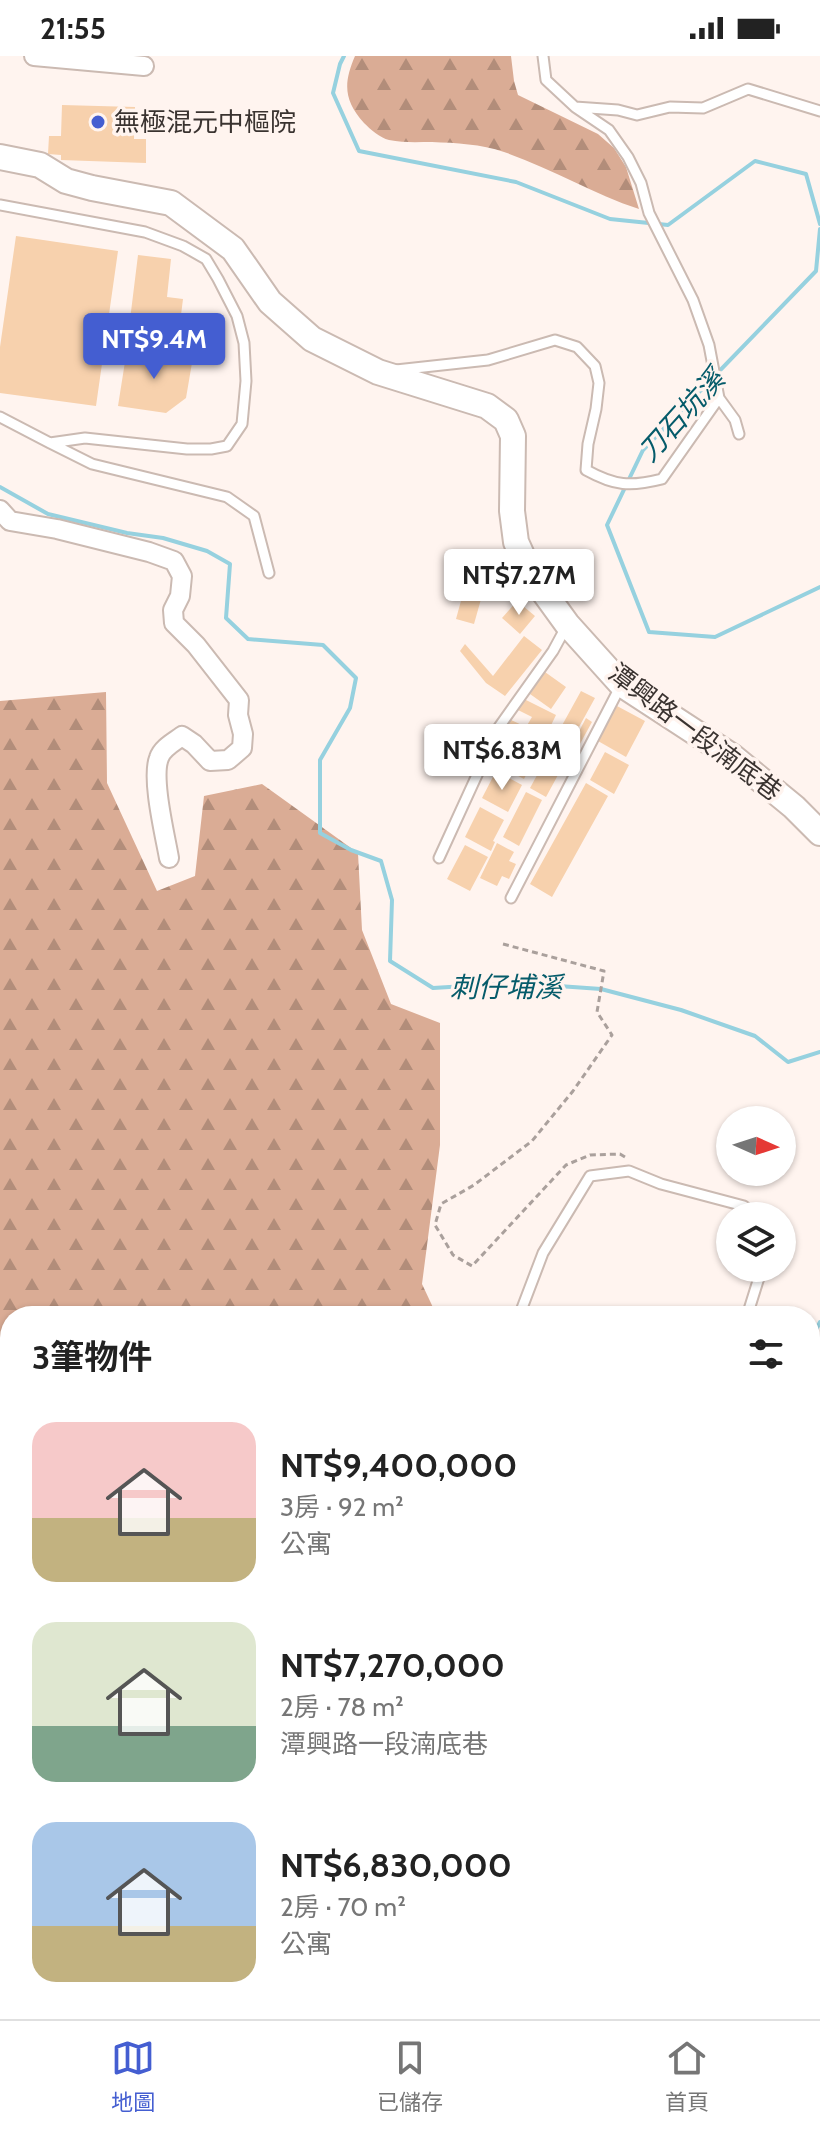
<!DOCTYPE html>
<html lang="zh-TW">
<meta charset="utf-8">
<style>
body{margin:0;font-family:Cabin,"Noto Sans TC",sans-serif;background:#f6f6f6;color:#222;height:100vh;display:flex;flex-direction:column;font-size:30px;white-space:nowrap}
*{box-sizing:border-box;margin:0}
p{font-size:26px;color:#767676}
.icon{flex:none;width:44px;height:44px;fill:none;stroke:currentColor;stroke-width:2;stroke-linecap:round;stroke-linejoin:round}
.map{position:relative;flex:1;overflow:hidden}
.drawer{position:absolute;left:0px;top:1250px;width:820px;height:714px;display:flex;flex-direction:column;background:#fff;border-radius:32px 32px 0 0;box-shadow:0 2px 6px #0004}
.drawer>*{flex:none}
.needle{width:52px;rotate:93deg}
.fabs{position:absolute;left:716px;top:1050px;display:grid;gap:16px}
.fabs a{display:grid;place-items:center;width:80px;height:80px;border-radius:50%;background:#fff;box-shadow:0 2px 6px #0004;font-size:40px}
.price{position:absolute;translate:-50% -68px;padding:0 18px;border-radius:8px;background:#fff;color:#222;font-size:26px;line-height:52px;filter:drop-shadow(0 2px 4px #0008)}
.price::after{content:'';position:absolute;left:50%;top:48px;width:24px;height:18px;margin-left:-12px;background:inherit;clip-path:polygon(0 0,100% 0,50% 100%)}
.price.selected{background:#445ed1;color:#fff}
ul{padding:0;list-style:none}
li{display:flex;align-items:center;gap:24px;height:200px;padding:0 32px}
li span{display:grid;place-items:center;flex:none;width:224px;height:160px;border-radius:24px;color:#555}
li>.icon{margin-inline-start:auto}
span .icon{width:96px;height:96px;fill:#fffc;stroke-width:1}
li b{font-size:34px}
h2{display:flex;justify-content:space-between;align-items:center;height:96px;padding:0 32px;font-size:34px}
.status{display:flex;justify-content:space-between;align-items:center;height:56px;padding:0 40px;background:#fff;direction:ltr}
.status svg{height:22px;fill:currentColor}
.tabs{display:flex;justify-content:space-around;align-items:center;height:112px;border-top:2px solid #e0e0e0;background:#fff;font-size:22px;color:#767676}
.tabs a{display:grid;justify-items:center;gap:4px}
.tabs .selected{color:#445ed1}
.map>svg:first-child{display:block}
</style>
<div class="status"><b>21:55</b><svg viewBox="0 0 49 12"><path d="M0 12V9h3v3zM5 12V6h3v6zM10 12V3h3v9zM15 12V0h3v12zM26 1h20v11H26zM47 4h2v5h-2z"/></svg></div>
<div class="map">
<svg width="820" height="1963" viewBox="0 0 820 1963">
<defs>
<pattern id="forest-firs" width="22" height="20" patternUnits="userSpaceOnUse" patternTransform="scale(2)"><rect width="22" height="20" fill="#daac95"/><path d="M5 1l3.5 6h-7zM16 11l3.5 6h-7z" fill="#b28d7a"/></pattern>
</defs>
<rect width="100%" height="100%" fill="#fff4ef"/>
<path fill="url(#forest-firs)" d="M 355,0 L 511,0 L 514,25 L 518,39 L 598,78 L 614,92 L 626,111 L 639,153 C 593,138 551,112 504,96 C 481,88 456,87 432,86 C 418,86 403,87 389,84 C 380,82 370,73 364,67 C 344,44 343,28 355,0 Z
M 106,636 L 107,727 L 157,835 L 195,820 L 204,740 L 262,728 L 358,797 L 362,874 L 391,948 L 440,967 L 440,1089 L 422,1228 L 437,1260 L 10,1260 L 10,1954 L 810,1954 L 810,1463 L 820,1467 L 820,1963 L 0,1963 L 0,645 Z"/>
<g fill="none" stroke-linecap="round" stroke-linejoin="round">
<path stroke="#96d1df" stroke-width="4" d="M 344,0 L 340,8 L 333,37 L 359,95 L 516,126 L 610,163 L 668,169 L 755,105 L 806,118 L 820,168
M 820,173 L 816,215 L 643,394 L 607,469 L 649,576 L 715,581 L 820,531
M 0,431 L 48,458 L 127,477 L 163,482 L 207,495 L 230,508 L 226,562 L 248,583 L 323,589 L 356,622 L 350,652 L 320,704 L 320,777 L 351,794 L 381,805 L 392,844 L 390,905 L 433,932 L 516,927 L 601,933 L 681,954 L 755,980 L 788,1006 L 820,996
M 810,1286 L 820,1266
M 810,1439 L 820,1442"/>
</g>
<path fill="#f7d1ad" d="M 62,49 L 135,51 L 134,83 L 146,83 L 146,107 L 61,104 L 61,99 L 48,98 L 49,80 L 61,80 Z
M 16,180 L 118,195 L 96,350 L 0,337 L 0,291 Z
M 138,199 L 171,203 L 167,241 L 183,243 L 180,267 L 197,268 L 193,297 L 127,288 Z
M 127,293 L 193,301 L 186,342 L 166,357 L 118,350 Z
M 470,512 L 484,516 L 481,527 L 485,529 L 474,568 L 456,563 Z
M 517,545 L 535,560 L 520,578 L 502,562 Z
M 524,580 L 542,594 L 505,640 L 486,627 L 460,595 L 465,588 L 493,620 Z
M 545,616 L 566,631 L 551,653 L 530,638 Z
M 581,635 L 595,642 L 574,680 L 560,673 Z
M 524,643 L 556,659 L 541,690 L 505,672 L 509,663 L 526,671 L 532,661 L 518,654 Z
M 617,650 L 645,665 L 626,701 L 598,685 Z
M 586,662 L 592,666 L 575,697 L 569,694 L 563,704 L 549,697 L 561,675 L 575,683 Z
M 521,685 L 539,694 L 524,723 L 501,711 L 508,698 L 512,700 Z
M 605,696 L 629,709 L 614,738 L 590,724 Z
M 542,710 L 558,719 L 546,741 L 530,732 Z
M 496,715 L 522,729 L 508,756 L 482,742 Z
M 586,727 L 608,740 L 552,841 L 530,828 Z
M 526,736 L 542,744 L 519,790 L 503,781 Z
M 480,751 L 504,764 L 493,785 L 495,786 L 491,795 L 465,781 Z
M 497,787 L 514,796 L 509,805 L 516,808 L 509,823 L 502,820 L 497,830 L 480,822 Z
M 465,789 L 488,801 L 470,835 L 447,823 Z"/>
<g fill="none" stroke-linecap="round" stroke-linejoin="round">
<g stroke="#cbbab2" stroke-width="13">
<path id="lane" d="M 543,0 L 546,24 L 575,51 L 618,54 L 637,59 L 670,51 L 703,52 L 748,33 L 820,55
M 575,51 L 609,74 L 628,101 L 641,127 L 649,157 L 693,244 L 709,289 L 719,342 L 735,364 L 739,378
M 0,149 L 145,176 L 183,190 L 206,203 L 218,223 L 237,260 L 244,287 L 246,325 L 242,368 L 227,390 L 211,393 L 187,393 L 85,382 L 50,387 L 0,361
M 396,314 L 488,304 L 555,284 L 577,291 L 595,310 L 599,327 L 596,353 L 588,388 L 586,414 C 615,430 630,431 662,423 L 719,342
M 50,387 L 92,408 L 227,441 L 254,460 L 269,517
M 439,802 L 499,671 L 553,595 L 566,571
M 511,842 L 620,631
M 519,1260 L 543,1197 L 590,1120 L 629,1115 L 661,1128 L 744,1150 L 754,1160
M 747,1260 L 762,1212
M 810,1489 L 820,1485"/>
</g>
<g stroke="#cbbab2" stroke-width="22">
<path id="street" d="M 34,0 L 144,10
M 0,454 L 10,465 L 57,473 L 149,496 L 174,505 L 182,520 L 180,540 L 173,554 L 174,567 L 196,589 L 239,644 L 238,659 L 243,678 L 242,692 L 228,704 L 210,705 L 194,688 L 182,680 C 174,686 162,692 159,702 C 151,722 165,779 169,802"/>
</g>
<g stroke="#cbbab2" stroke-width="28">
<path id="secondary" d="M 0,101 L 40,109 L 66,125 L 92,132 L 171,147 L 233,193 L 270,246 L 312,283 L 378,316 L 487,350 L 506,364 L 513,380 L 512,455 L 516,486 L 530,517 L 567,568 L 621,628 L 733,701 L 794,751 L 820,777"/>
</g>
<path stroke="#aaa09c" stroke-width="3" stroke-dasharray="6 4" stroke-linecap="butt" d="M 503,888 L 604,915 L 597,956 L 612,979 L 573,1035 L 532,1085 L 474,1129 L 441,1148 L 435,1169 L 453,1199 L 472,1210 L 566,1109 L 590,1099 L 620,1098 L 628,1103"/>
<use href="#lane" stroke="#fff" stroke-width="9"/>
<use href="#street" stroke="#fff" stroke-width="18"/>
<use href="#secondary" stroke="#fff" stroke-width="24"/>
</g>
<circle fill="#445ed1" stroke="#fff4ef" stroke-width="3" cx="98" cy="66" r="8"/>
<g text-anchor="middle" stroke-width="7" stroke-linejoin="round" paint-order="stroke">
<g font-size="26" fill="#3a3330" stroke="#fff4ef" text-anchor="start">
<text x="114" y="75">無極混元中樞院</text>
</g>
<g font-size="26" fill="#3a3330" stroke="#fff4ef">
<text transform="translate(695 676) rotate(37)" y="9">潭興路一段湳底巷</text>
</g>
<g font-size="28" font-style="italic" fill="#055b6a" stroke="#fff4ef">
<text transform="translate(681 359) rotate(-48)" y="10">刀石坑溪</text>
<text x="506" y="941">刺仔埔溪</text>
</g>
</g>
</svg>
<div class="fabs">
<a><svg class="needle" viewBox="-14 -14 28 28"><path d="M0-13l5 13h-10z" fill="#e53935"/><path d="M0 13l5-13h-10z" fill="#767676"/></svg></a>
<a><svg class="icon" aria-label="layers" viewBox="0 0 24 24"><path d="M12 4l9 5-9 5-9-5zM3 14l9 5 9-5"/></svg></a>
</div>
<b class="price selected" style="left:154px;top:325px">NT$9.4M</b>
<b class="price" style="left:519px;top:561px">NT$7.27M</b>
<b class="price" style="left:502px;top:736px">NT$6.83M</b>
<section class="drawer">
<h2>3筆物件<svg class="icon" aria-label="filters" viewBox="0 0 24 24"><path d="M4 7h16M4 17h16"/><circle cx="9" cy="7" r="2"/><circle cx="15" cy="17" r="2"/></svg></h2>
<ul>
<li><span style="background:linear-gradient(#f6c9c9 60%,#c2b280 0)"><svg class="icon" aria-label="home" viewBox="0 0 24 24"><path d="M3 11l9-7 9 7M6 9v11h12V9"/></svg></span><div><b>NT$9,400,000</b><p>3房 · 92 m²</p><p>公寓</p></div></li>
<li><span style="background:linear-gradient(#dfe7d0 65%,#7fa58c 0)"><svg class="icon" aria-label="home" viewBox="0 0 24 24"><path d="M3 11l9-7 9 7M6 9v11h12V9"/></svg></span><div><b>NT$7,270,000</b><p>2房 · 78 m²</p><p>潭興路一段湳底巷</p></div></li>
<li><span style="background:linear-gradient(#a9c7e8 65%,#c2b280 0)"><svg class="icon" aria-label="home" viewBox="0 0 24 24"><path d="M3 11l9-7 9 7M6 9v11h12V9"/></svg></span><div><b>NT$6,830,000</b><p>2房 · 70 m²</p><p>公寓</p></div></li>
</ul>
</section>
</div>
<nav class="tabs">
<a class="selected"><svg class="icon" aria-label="map" viewBox="0 0 24 24"><path d="M3 6l6-2 6 2 6-2v14l-6 2-6-2-6 2zM9 4v14M15 6v14"/></svg>地圖</a>
<a><svg class="icon" aria-label="saved" viewBox="0 0 24 24"><path d="M7 4h10v16l-5-4-5 4z"/></svg>已儲存</a>
<a><svg class="icon" aria-label="home" viewBox="0 0 24 24"><path d="M3 11l9-7 9 7M6 9v11h12V9"/></svg>首頁</a>
</nav>
